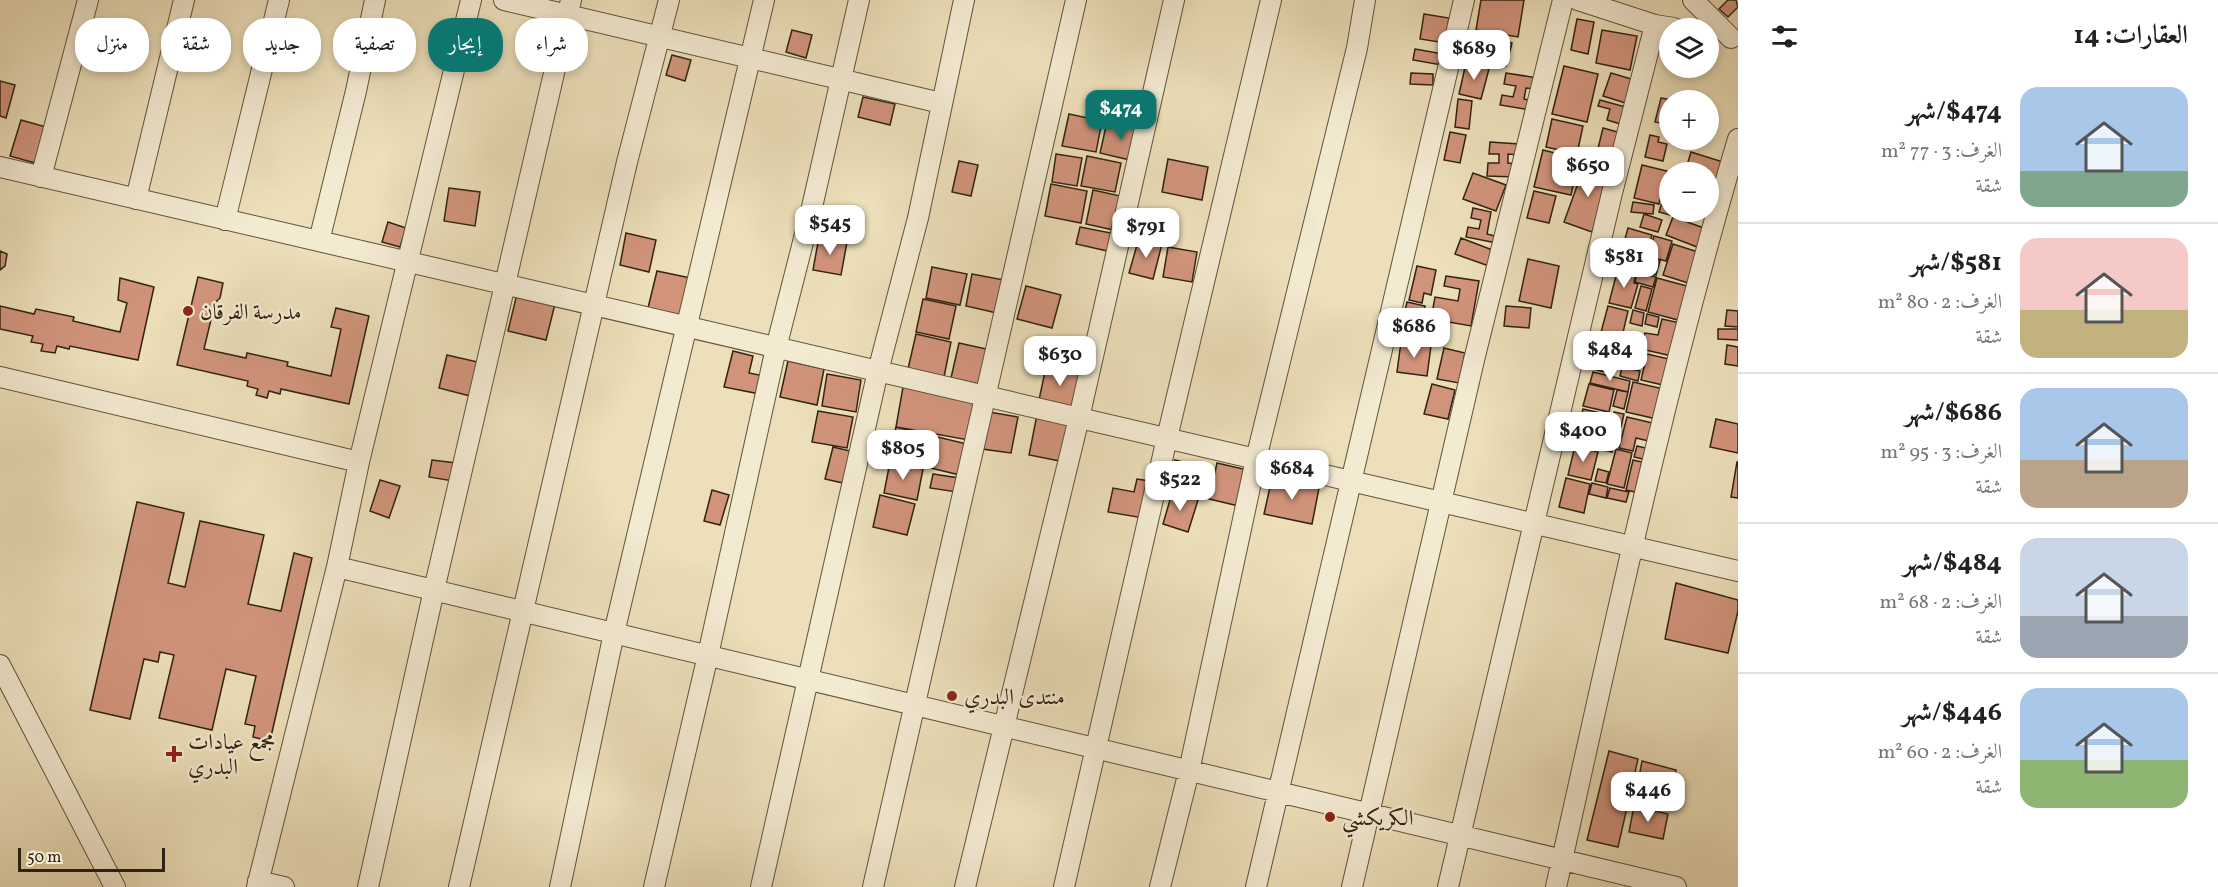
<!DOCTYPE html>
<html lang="ar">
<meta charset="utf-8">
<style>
body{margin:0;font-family:Vollkorn,Amiri,serif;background:#f2f2f2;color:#222;direction:rtl;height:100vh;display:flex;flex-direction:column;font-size:22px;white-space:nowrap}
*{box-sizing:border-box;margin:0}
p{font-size:20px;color:#767676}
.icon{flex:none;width:33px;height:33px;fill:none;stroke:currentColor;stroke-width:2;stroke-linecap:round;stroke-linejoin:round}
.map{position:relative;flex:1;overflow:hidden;direction:ltr}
.sheet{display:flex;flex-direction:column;background:#fff;width:480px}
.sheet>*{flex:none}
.banner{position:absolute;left:18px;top:18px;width:570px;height:54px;direction:rtl;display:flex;gap:12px}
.buttons{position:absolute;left:1659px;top:18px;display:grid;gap:12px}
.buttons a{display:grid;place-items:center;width:60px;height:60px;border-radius:50%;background:#fff;box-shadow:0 3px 9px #0003;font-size:30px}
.scale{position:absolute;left:18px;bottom:15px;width:147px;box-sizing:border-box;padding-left:6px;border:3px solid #312313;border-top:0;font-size:16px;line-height:21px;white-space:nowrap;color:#312313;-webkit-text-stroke:4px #f3ead2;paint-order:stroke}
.price{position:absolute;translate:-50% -51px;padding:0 14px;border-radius:12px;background:#fff;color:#222;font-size:20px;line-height:39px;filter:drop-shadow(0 2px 3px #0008)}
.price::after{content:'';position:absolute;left:50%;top:36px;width:18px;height:14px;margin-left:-9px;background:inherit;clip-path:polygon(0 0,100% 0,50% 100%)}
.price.on{background:#0f766e;color:#fff}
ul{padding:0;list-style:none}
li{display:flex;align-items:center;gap:18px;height:150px;padding:0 30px}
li+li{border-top:2px solid #e0e0e0}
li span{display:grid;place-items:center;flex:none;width:168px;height:120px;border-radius:18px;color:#555}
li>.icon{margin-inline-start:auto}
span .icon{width:72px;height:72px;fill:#fffc;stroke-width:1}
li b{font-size:26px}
h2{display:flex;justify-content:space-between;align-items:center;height:72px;padding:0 30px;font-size:26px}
.pill{padding:0 21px;border-radius:24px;background:#fff;box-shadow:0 3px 9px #0003;font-size:21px;line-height:54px}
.pill.on{background:#0f766e;color:#fff}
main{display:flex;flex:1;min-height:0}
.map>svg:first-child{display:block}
</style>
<main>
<section class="sheet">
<h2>العقارات: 14<svg class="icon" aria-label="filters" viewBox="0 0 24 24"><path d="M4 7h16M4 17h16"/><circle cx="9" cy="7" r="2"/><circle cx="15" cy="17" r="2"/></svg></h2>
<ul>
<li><span style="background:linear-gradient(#a9c7e8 70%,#7fa58c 0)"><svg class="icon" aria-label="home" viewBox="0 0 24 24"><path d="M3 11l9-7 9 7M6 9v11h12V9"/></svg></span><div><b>$474/شهر</b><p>الغرف: 3 · 77 m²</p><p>شقة</p></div></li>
<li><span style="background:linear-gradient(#f6c9c9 60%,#c2b280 0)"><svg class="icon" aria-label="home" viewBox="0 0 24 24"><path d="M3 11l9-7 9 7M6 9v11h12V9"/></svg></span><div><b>$581/شهر</b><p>الغرف: 2 · 80 m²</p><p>شقة</p></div></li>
<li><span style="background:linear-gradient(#a9c7e8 60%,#b9a48a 0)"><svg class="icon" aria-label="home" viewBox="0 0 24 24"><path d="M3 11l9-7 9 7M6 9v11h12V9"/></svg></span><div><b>$686/شهر</b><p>الغرف: 3 · 95 m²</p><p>شقة</p></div></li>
<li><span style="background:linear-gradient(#c9d6e8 65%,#9aa5b1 0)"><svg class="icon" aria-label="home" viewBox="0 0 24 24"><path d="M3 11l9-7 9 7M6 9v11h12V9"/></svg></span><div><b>$484/شهر</b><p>الغرف: 2 · 68 m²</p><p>شقة</p></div></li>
<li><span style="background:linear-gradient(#a9c7e8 60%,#8fb573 0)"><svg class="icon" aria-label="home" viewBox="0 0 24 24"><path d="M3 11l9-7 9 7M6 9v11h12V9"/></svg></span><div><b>$446/شهر</b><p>الغرف: 2 · 60 m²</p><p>شقة</p></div></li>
</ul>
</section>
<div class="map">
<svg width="1738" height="887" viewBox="0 0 1738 887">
<rect width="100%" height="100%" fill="#ecdfb9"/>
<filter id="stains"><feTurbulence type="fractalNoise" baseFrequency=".00333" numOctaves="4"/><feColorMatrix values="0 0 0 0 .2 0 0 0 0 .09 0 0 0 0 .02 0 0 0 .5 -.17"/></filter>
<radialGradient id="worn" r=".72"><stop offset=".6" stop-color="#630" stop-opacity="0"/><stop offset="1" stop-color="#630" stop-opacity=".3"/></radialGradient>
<path fill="#d1947b" stroke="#312313" stroke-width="1.5" d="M 1481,0 L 1524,0 L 1518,37 L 1476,30 Z
M 1728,0 L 1736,0 L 1738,7 L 1728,17 L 1719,9 Z
M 1424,14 L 1449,18 L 1445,43 L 1420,39 Z
M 1577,19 L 1594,22 L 1588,54 L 1571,50 Z
M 792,30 L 812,35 L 806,58 L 786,52 Z
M 1602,30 L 1637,36 L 1630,70 L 1596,63 Z
M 1481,35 L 1512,43 L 1506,66 L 1474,58 Z
M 1415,49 L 1449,55 L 1447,66 L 1413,60 Z
M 672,55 L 691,60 L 685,81 L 666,75 Z
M 1466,63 L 1489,69 L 1481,99 L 1459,94 Z
M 1564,66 L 1598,74 L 1587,122 L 1552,114 Z
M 1411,73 L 1433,74 L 1433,85 L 1410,84 Z
M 1506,73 L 1538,78 L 1536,89 L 1526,88 L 1524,99 L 1533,101 L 1531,110 L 1500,105 L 1502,95 L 1513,97 L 1516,86 L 1504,84 Z
M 1611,73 L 1638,81 L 1632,105 L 1603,96 Z
M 0,81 L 15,85 L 6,118 L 0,116 Z
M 863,97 L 895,104 L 890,125 L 858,117 Z
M 1661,98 L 1672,100 L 1670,100 L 1670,125 L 1655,122 Z
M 1458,99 L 1472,101 L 1469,129 L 1455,127 Z
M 1600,100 L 1629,108 L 1624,125 L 1607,120 L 1610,109 L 1598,106 Z
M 1069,114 L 1102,121 L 1096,152 L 1062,146 Z
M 1552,119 L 1583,126 L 1577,154 L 1546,147 Z
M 21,120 L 46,127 L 35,163 L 10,156 Z
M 1107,122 L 1141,129 L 1134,161 L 1100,153 Z
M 1603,128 L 1625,134 L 1617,167 L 1595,161 Z
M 1450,132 L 1466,135 L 1460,163 L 1444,160 Z
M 1650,135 L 1659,137 L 1658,142 L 1667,144 L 1663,161 L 1645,157 Z
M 1490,142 L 1519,144 L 1519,155 L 1508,154 L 1508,163 L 1517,164 L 1516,177 L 1487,176 L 1488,163 L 1499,163 L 1499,154 L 1489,154 Z
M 1543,150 L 1579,159 L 1571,195 L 1534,187 Z
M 1691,152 L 1723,162 L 1711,199 L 1708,198 L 1708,172 L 1685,172 Z
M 1056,154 L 1082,158 L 1077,186 L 1052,182 Z
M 1087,156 L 1121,163 L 1115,192 L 1081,186 Z
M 1168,159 L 1208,167 L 1202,200 L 1162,192 Z
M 959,161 L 978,165 L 971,196 L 952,192 Z
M 1585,164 L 1613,174 L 1592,232 L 1564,222 Z
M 1642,165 L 1667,171 L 1659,204 L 1634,198 Z
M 1473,173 L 1506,185 L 1496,211 L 1463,199 Z
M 1051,184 L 1087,191 L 1081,223 L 1045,216 Z
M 449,188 L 480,192 L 475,226 L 444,221 Z
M 1093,190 L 1125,197 L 1118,231 L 1086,224 Z
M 1534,191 L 1556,196 L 1549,223 L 1527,218 Z
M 1665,192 L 1670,194 L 1670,215 L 1659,212 Z
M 1633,202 L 1654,205 L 1653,214 L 1631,212 Z
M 1473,208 L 1491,212 L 1487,234 L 1495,236 L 1499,217 L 1506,218 L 1502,244 L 1466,237 L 1468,227 L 1479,229 L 1481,220 L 1471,218 Z
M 1644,214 L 1662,220 L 1658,232 L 1640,227 Z
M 1673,217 L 1704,228 L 1697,247 L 1666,235 Z
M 388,222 L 406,228 L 400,247 L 382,242 Z
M 1080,227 L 1116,234 L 1112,252 L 1076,244 Z
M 1628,228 L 1652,235 L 1646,257 L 1660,261 L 1656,275 L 1618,264 Z
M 626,233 L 656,240 L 649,272 L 620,265 Z
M 1654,236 L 1672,241 L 1666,261 L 1648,256 Z
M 819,237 L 847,242 L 841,275 L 813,270 Z
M 1139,238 L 1162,244 L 1153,279 L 1129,273 Z
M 1461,238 L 1495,251 L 1489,266 L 1455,254 Z
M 1673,244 L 1698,252 L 1688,283 L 1663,275 Z
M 1168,247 L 1197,252 L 1192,282 L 1163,277 Z
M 0,251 L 7,254 L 5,266 L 0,270 Z
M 1528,259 L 1559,266 L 1551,308 L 1519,301 Z
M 1417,266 L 1436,270 L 1431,295 L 1424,293 L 1422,303 L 1409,300 Z
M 932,267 L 967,274 L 960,305 L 926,298 Z
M 1618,268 L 1636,273 L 1634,283 L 1638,284 L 1631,308 L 1609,303 Z
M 657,271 L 691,278 L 682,316 L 648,308 Z
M 1637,273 L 1656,277 L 1653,287 L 1635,282 Z
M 972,274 L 1004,280 L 997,313 L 966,306 Z
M 1446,276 L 1479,281 L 1471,326 L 1431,319 L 1435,297 L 1458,301 L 1460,289 L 1444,286 Z
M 198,277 L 223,283 L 220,298 L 215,303 L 204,349 L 246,358 L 247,353 L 288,362 L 287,366 L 331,376 L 341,329 L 331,327 L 336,308 L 369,316 L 349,404 L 281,389 L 280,394 L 269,391 L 267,398 L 256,395 L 258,389 L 247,386 L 248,381 L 177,365 Z
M 120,278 L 154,287 L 138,360 L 70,346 L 69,349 L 57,346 L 55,353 L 41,351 L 43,344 L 31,342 L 33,336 L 0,329 L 0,306 L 34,314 L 36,309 L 74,317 L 73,321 L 120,332 L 127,303 L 118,300 Z
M 1657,278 L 1687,286 L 1678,320 L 1648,312 Z
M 1026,286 L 1061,295 L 1052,328 L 1017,319 Z
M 1641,286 L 1652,289 L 1646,311 L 1635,308 Z
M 517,294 L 555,304 L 546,340 L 508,331 Z
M 923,299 L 956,306 L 949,339 L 916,332 Z
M 1407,302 L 1425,306 L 1419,334 L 1401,330 Z
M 1506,306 L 1531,308 L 1529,328 L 1504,326 Z
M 1608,306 L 1628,311 L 1621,341 L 1600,336 Z
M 1633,310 L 1644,313 L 1642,326 L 1630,323 Z
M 1727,310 L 1738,311 L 1738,327 L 1725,326 Z
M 1647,314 L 1659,317 L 1657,327 L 1645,324 Z
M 1662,319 L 1680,323 L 1672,356 L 1641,349 L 1645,333 L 1658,335 Z
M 1718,329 L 1738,329 L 1738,340 L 1718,339 Z
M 916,334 L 951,342 L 944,377 L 908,369 Z
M 1628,334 L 1640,336 L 1637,349 L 1625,346 Z
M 1600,339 L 1620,344 L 1612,374 L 1593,369 Z
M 1401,342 L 1431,346 L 1427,376 L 1397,372 Z
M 959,343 L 991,350 L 983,385 L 951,378 Z
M 1727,345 L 1738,347 L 1738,366 L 1725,364 Z
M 1623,346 L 1644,351 L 1641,361 L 1621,357 Z
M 1444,348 L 1465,353 L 1459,383 L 1437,379 Z
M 733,351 L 753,356 L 749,373 L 764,376 L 760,394 L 724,387 Z
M 1647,354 L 1669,359 L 1663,385 L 1641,380 Z
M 447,355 L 482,363 L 474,397 L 439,388 Z
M 788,361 L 824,369 L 817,405 L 780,397 Z
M 1046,367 L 1082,374 L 1074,408 L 1039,400 Z
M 1622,367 L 1640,371 L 1638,381 L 1620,376 Z
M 1593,372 L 1630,381 L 1628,392 L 1590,383 Z
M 827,374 L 861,380 L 856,412 L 822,406 Z
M 1633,382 L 1668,390 L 1661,420 L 1626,412 Z
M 1432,384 L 1455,390 L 1448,419 L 1424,414 Z
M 1589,384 L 1614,390 L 1609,412 L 1583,406 Z
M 903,387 L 982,401 L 974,441 L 896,427 Z
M 1617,390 L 1628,392 L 1624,409 L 1613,406 Z
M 1583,409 L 1605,414 L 1600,433 L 1578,428 Z
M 818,411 L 853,417 L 847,448 L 812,442 Z
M 989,412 L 1018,417 L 1011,453 L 982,449 Z
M 1614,412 L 1624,414 L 1621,427 L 1610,424 Z
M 1037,415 L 1072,422 L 1065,462 L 1029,455 Z
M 1627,417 L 1661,425 L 1657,443 L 1636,438 L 1633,451 L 1619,448 Z
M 1716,419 L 1738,424 L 1738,453 L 1710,447 Z
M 896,427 L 971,445 L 964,476 L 889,458 Z
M 1578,430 L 1616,439 L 1612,452 L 1575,443 Z
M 1575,446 L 1598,452 L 1591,480 L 1568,475 Z
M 1637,446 L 1654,450 L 1651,461 L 1634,457 Z
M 833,447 L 850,451 L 843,483 L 825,479 Z
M 1616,449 L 1632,453 L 1624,488 L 1607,484 Z
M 432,460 L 456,463 L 453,481 L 429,477 Z
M 1175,460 L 1199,466 L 1193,496 L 1177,493 L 1180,480 L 1171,479 Z
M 1633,460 L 1642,462 L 1635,492 L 1626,490 Z
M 890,462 L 923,469 L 917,500 L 884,493 Z
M 1737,462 L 1738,462 L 1738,498 L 1731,497 Z
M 1217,463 L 1252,471 L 1243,507 L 1209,499 Z
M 1598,469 L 1609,472 L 1606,483 L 1595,481 Z
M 933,474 L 959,478 L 957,492 L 930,488 Z
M 1272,478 L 1319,488 L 1312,524 L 1264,514 Z
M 1566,478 L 1590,484 L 1584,513 L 1559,507 Z
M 1137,479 L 1150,481 L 1143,518 L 1108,512 L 1113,488 L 1134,492 Z
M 380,480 L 400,486 L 389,518 L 370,511 Z
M 1592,483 L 1608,487 L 1606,498 L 1589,494 Z
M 1610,488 L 1629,492 L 1626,502 L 1607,498 Z
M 712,490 L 729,495 L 720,525 L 704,521 Z
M 1172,493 L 1198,500 L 1188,532 L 1163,524 Z
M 880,495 L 915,504 L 907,535 L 873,527 Z
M 137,502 L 184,513 L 168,583 L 185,587 L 200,521 L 264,535 L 248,604 L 281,611 L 294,553 L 312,558 L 270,741 L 253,737 L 255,726 L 245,724 L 256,676 L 226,669 L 212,730 L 159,718 L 174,655 L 160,652 L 158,662 L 144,659 L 130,719 L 90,710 Z
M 1676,583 L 1738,600 L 1738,611 L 1728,653 L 1665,639 Z
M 1609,751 L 1638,759 L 1618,847 L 1587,840 Z
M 1642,761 L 1676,770 L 1672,792 L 1638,783 Z
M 1634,806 L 1668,814 L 1663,839 L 1629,832 Z"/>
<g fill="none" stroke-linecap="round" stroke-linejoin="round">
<g stroke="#60523c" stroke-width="22">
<path id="minor" d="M 504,0 L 941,103
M 1578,0 L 1655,25 L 1674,28
M 1693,0 L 1731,38
M 0,167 L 1738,571
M 41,177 L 88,0
M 136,199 L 184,0
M 225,220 L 279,0
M 319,241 L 356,91 L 375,0
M 0,377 L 359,462
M 337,567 L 1676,887
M 0,665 L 115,887
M 258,881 L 284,887
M 257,887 L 337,567 L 359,462 L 471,0
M 368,887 L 434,590 L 571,0
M 459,887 L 627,162 L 669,0
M 560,887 L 614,633 L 764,0
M 654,887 L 708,655 L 776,348 L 812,207 L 859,0
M 761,887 L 878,371 L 918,218 L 964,0
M 873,887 L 1076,0
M 965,887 L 1079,418 L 1174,0
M 1064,887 L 1167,438 L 1271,0
M 1160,887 L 1189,771 L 1256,459 L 1357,48 L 1365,0
M 1256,887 L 1464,0
M 1352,887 L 1474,360 L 1563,0
M 1448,887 L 1612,193 L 1655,25
M 1556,887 C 1612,637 1665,385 1738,139"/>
</g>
<use href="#minor" stroke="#f3ead2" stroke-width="20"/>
</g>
<g fill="#8f2418" stroke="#f3ead2" stroke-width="2">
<circle cx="188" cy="311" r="6"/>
<circle cx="952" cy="696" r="6"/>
<path d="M171 745h6v6h6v6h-6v6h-6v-6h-6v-6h6z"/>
<circle cx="1330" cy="817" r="6"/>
</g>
<g text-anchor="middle" stroke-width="4.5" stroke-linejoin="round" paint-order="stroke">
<g font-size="22" fill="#312313" stroke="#f3ead2" text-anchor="start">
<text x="200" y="319">مدرسة الفرقان</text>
<text x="964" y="704">منتدى البدري</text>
<text x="188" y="749">مجمع عيادات<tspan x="188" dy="25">البدري</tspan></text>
<text x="1342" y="825">الكريكشي</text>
</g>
</g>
<rect width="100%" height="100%" filter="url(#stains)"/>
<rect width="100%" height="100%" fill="url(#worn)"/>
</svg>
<div class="buttons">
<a><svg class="icon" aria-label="layers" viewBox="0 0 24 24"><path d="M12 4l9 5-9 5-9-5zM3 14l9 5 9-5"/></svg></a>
<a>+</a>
<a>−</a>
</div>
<div class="scale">50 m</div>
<b class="price" style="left:1474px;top:81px">$689</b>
<b class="price on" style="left:1121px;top:141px">$474</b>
<b class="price" style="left:1588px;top:198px">$650</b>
<b class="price" style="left:830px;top:256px">$545</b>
<b class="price" style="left:1146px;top:259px">$791</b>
<b class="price" style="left:1624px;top:289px">$581</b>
<b class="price" style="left:1414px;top:359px">$686</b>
<b class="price" style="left:1610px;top:382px">$484</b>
<b class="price" style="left:1060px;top:387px">$630</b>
<b class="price" style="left:1583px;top:463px">$400</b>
<b class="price" style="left:903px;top:481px">$805</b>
<b class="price" style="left:1292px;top:501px">$684</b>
<b class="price" style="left:1180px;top:512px">$522</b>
<b class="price" style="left:1648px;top:823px">$446</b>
<div class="banner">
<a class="pill">شراء</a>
<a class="pill on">إيجار</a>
<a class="pill">تصفية</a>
<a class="pill">جديد</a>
<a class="pill">شقة</a>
<a class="pill">منزل</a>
</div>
</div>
</main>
